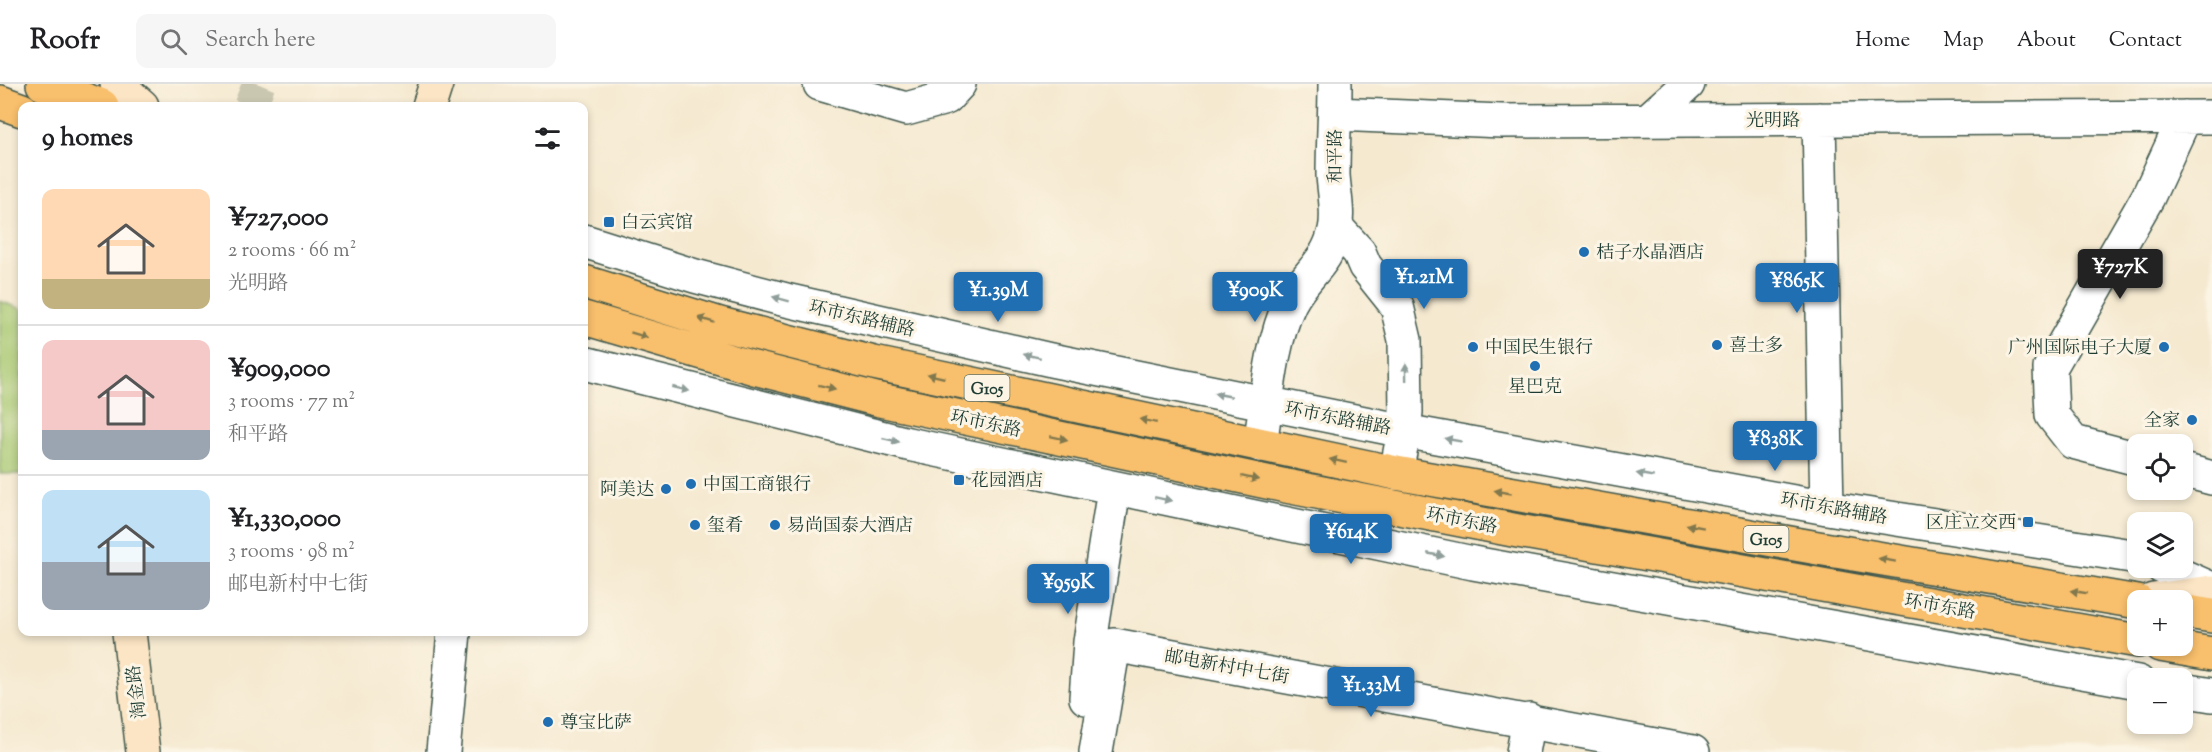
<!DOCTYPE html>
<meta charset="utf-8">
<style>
body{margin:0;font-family:"Sorts Mill Goudy","Noto Serif SC",serif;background:#f6f6f6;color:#202124;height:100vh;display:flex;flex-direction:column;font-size:22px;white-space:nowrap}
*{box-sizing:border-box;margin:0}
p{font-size:20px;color:#757577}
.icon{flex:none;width:33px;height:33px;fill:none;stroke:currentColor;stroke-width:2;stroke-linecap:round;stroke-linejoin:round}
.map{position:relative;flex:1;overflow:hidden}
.details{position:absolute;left:18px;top:18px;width:570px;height:534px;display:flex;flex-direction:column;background:#fff;border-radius:12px;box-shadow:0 3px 9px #0003}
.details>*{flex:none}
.buttons{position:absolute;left:2127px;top:350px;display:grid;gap:12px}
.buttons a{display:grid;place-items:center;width:66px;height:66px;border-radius:12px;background:#fff;box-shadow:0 3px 9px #0003;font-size:30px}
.price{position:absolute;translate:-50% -51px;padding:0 14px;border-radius:6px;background:#1f6fb2;color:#fff;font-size:20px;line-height:39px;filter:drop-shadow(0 2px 3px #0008)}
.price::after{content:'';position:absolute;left:50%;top:36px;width:18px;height:14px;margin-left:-9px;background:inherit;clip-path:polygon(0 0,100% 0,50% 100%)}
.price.current{background:#222;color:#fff}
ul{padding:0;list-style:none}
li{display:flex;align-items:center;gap:18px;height:150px;padding:0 24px}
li+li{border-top:2px solid #e0e0e0}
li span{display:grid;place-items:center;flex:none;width:168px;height:120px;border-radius:12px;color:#555}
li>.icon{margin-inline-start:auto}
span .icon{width:72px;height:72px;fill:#fffc;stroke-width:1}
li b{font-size:26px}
h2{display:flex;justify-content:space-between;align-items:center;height:72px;padding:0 24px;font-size:26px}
header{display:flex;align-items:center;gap:36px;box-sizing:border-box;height:84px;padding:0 30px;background:#fff;border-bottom:2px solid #e0e0e0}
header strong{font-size:28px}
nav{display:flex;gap:33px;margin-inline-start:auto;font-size:21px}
.search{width:420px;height:54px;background:#f6f6f6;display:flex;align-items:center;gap:15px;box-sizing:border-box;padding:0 21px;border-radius:12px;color:#757577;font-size:22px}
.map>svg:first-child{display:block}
</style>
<header>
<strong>Roofr</strong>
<div class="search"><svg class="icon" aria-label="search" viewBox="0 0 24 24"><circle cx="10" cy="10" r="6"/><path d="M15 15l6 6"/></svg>Search here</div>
<nav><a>Home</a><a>Map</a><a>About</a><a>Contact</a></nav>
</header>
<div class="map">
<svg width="2212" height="668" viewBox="0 0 2212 668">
<rect width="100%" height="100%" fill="#fcf5e5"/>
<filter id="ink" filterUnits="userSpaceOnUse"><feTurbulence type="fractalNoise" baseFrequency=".0167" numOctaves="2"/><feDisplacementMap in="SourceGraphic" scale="12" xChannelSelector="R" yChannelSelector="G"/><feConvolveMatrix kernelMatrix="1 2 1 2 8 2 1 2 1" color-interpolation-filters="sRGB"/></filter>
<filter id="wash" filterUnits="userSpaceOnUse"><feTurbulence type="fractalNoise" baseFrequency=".008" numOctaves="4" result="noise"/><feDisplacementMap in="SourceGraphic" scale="24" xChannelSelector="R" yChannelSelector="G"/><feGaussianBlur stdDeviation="1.35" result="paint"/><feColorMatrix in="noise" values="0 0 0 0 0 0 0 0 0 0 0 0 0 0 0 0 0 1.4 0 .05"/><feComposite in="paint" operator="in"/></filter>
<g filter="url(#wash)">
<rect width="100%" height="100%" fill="#f5e9d0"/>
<path fill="#a6c76f" stroke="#628252" stroke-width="1.5" d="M 0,217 L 22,225 L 22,390 L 0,390 Z"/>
</g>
<g filter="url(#ink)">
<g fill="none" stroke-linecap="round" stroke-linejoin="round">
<path stroke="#cac7b1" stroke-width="33" stroke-dasharray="33 16" stroke-linecap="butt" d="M 250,22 L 259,0"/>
<g stroke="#3f574b" stroke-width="36">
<path id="street" d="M 820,0 L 906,25 L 946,14 L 959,0
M 1335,30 L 1502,37 L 2212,33
M 1819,35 L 1827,424
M 1648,36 L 1688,0
M 1336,143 L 1359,168 L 1365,182 L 1397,222 L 1405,256 L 1406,328 L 1404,347 L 1396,389
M 584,157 L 695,192 L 786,216 L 1051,276 L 1404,347 L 1827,424 L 2138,473
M 584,279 L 908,360 L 1473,479 L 2138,598
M 1260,361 C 1267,317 1271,258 1290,219 C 1305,190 1327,181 1335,146 C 1339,129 1334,108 1333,91 C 1333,61 1335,30 1335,0
M 2138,375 L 2073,358 L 2052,331 L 2050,284 L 2148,113 L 2185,33
M 2182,386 L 2212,394
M 2162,483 L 2212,505
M 2182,606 L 2212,611
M 1086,614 L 1090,558 L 1114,405
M 443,668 L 454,548
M 1096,668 L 1114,561 L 1693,668
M 1523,668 L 1529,636"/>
</g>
<g stroke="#3f574b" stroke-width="36">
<path id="secondary" d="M 117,0 L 142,22
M 429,22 L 436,0
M 2153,516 L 2212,508
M 129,548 L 143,668"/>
</g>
<g stroke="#3f574b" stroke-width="36">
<path id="highway" d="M 43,0 L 102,22
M 0,18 L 22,26
M 584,198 L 720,240 L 874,279 L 1396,389 L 1818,464 L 2138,518
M 584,234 L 754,284 L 880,316 L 1286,402 L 1518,447 L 2138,557
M 2182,527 L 2212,532
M 2160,561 L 2212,570"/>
</g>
<use href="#street" stroke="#fff" stroke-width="33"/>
<use href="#secondary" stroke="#fce5c4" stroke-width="33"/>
<use href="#highway" stroke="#f8bf6c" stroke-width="33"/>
</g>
<defs><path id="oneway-solid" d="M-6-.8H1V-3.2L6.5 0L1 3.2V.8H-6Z" transform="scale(1.5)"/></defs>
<g fill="#8f9e9a">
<use href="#oneway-solid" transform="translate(781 215) rotate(-165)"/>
<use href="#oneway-solid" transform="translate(1032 272) rotate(-168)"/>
<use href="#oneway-solid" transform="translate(1406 288) rotate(-91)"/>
<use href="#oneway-solid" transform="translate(681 305) rotate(14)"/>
<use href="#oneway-solid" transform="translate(1223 311) rotate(-169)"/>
<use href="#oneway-solid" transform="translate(891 356) rotate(13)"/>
<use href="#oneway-solid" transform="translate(1453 356) rotate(-170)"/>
<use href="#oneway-solid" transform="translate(1645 391) rotate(-170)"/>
<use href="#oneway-solid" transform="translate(1163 415) rotate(12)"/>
<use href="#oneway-solid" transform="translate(1436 471) rotate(11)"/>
</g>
<g fill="#81784d">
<use href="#oneway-solid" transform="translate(706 236) rotate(-163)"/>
<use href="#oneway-solid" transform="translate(639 251) rotate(17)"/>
<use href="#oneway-solid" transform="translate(936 292) rotate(-167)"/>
<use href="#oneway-solid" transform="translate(827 303) rotate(14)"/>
<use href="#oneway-solid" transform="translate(1148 337) rotate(-168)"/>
<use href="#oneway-solid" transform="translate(1059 354) rotate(12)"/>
<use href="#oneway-solid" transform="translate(1338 377) rotate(-168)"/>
<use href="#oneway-solid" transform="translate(1250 394) rotate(12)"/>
<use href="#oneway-solid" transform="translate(1503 408) rotate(-170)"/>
<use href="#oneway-solid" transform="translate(1695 442) rotate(-170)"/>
<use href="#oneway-solid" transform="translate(1887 476) rotate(-170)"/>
<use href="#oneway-solid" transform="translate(2079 508) rotate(-171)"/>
</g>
</g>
<g fill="#1f6fb2" stroke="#fcf5e5" stroke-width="2">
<rect x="603" y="132" width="12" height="12" rx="3"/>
<circle cx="1584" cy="168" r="6"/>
<circle cx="1717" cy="261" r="6"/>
<circle cx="1473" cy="263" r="6"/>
<circle cx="2164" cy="263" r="6"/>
<circle cx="1535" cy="282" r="6"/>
<circle cx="2192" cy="336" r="6"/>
<rect x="953" y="390" width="12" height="12" rx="3"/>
<circle cx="691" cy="400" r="6"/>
<circle cx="666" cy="405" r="6"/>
<rect x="2022" y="432" width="12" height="12" rx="3"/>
<circle cx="695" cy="441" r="6"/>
<circle cx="775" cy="441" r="6"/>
<circle cx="548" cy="638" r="6"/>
</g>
<g text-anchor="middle" stroke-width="6" stroke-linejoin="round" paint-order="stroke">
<g fill="#fcf5e5" stroke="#617469" stroke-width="1.5">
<rect x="964.5" y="291" width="45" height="26" rx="4.5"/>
<rect x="1743.5" y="442" width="45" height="26" rx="4.5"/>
</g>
<g font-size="16" font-weight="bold" fill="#1f3d34">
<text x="987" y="310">G105</text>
<text x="1766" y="461">G105</text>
</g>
<g font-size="18" fill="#1f3d34" stroke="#fcf5e5">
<text x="1773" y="42">光明路</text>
<text transform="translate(1335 72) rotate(-90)" y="6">和平路</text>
<text transform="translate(862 234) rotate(13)" y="6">环市东路辅路</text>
<text transform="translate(1338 334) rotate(11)" y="6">环市东路辅路</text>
<text transform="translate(986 339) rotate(12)" y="6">环市东路</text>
<text transform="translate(1834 424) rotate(10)" y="6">环市东路辅路</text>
<text transform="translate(1462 436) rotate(11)" y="6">环市东路</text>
<text transform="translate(1940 522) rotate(10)" y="6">环市东路</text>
<text transform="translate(1227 582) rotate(10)" y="6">邮电新村中七街</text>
<text transform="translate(136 608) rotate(-97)" y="6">淘金路</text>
</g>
<g font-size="18" fill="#1f3d34" stroke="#fcf5e5" text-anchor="start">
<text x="621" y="144">白云宾馆</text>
<text x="1596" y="174">桔子水晶酒店</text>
<text x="1729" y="267">喜士多</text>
<text x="1485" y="269">中国民生银行</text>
<text x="2152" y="269" text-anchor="end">广州国际电子大厦</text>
<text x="1535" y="308" text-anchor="middle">星巴克</text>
<text x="2180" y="342" text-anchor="end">全家</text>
<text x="971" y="402">花园酒店</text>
<text x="703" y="406">中国工商银行</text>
<text x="654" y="411" text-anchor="end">阿美达</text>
<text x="2016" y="444" text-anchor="end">区庄立交西</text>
<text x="707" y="447">玺肴</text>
<text x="787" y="447">易尚国泰大酒店</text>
<text x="560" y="644">尊宝比萨</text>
</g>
</g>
</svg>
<div class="buttons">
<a><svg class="icon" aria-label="locate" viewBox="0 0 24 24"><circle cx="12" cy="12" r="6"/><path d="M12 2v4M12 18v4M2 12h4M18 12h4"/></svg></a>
<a><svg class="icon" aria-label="layers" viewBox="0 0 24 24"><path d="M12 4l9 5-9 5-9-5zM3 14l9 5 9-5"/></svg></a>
<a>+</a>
<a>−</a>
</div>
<b class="price current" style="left:2120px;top:216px">¥727K</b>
<b class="price" style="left:1424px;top:226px">¥1.21M</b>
<b class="price" style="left:1797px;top:230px">¥865K</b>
<b class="price" style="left:998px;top:239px">¥1.39M</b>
<b class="price" style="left:1255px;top:239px">¥909K</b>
<b class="price" style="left:1775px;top:388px">¥838K</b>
<b class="price" style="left:1351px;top:481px">¥614K</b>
<b class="price" style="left:1068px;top:531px">¥959K</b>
<b class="price" style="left:1371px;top:634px">¥1.33M</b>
<section class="details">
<h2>9 homes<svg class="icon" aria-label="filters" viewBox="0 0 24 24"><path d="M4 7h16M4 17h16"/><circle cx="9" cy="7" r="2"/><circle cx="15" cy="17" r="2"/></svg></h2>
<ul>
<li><span style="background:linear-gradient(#ffd9b3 75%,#c2b280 0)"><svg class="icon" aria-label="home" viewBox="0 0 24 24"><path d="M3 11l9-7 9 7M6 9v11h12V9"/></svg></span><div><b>¥727,000</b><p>2 rooms · 66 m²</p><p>光明路</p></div></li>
<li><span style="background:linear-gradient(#f6c9c9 75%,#9aa5b1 0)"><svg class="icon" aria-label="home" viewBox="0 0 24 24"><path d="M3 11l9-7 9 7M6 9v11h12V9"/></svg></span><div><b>¥909,000</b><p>3 rooms · 77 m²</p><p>和平路</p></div></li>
<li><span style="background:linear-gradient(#bfe0f5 60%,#9aa5b1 0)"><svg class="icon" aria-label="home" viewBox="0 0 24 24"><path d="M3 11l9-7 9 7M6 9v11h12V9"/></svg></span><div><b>¥1,330,000</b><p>3 rooms · 98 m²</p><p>邮电新村中七街</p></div></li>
</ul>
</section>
</div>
